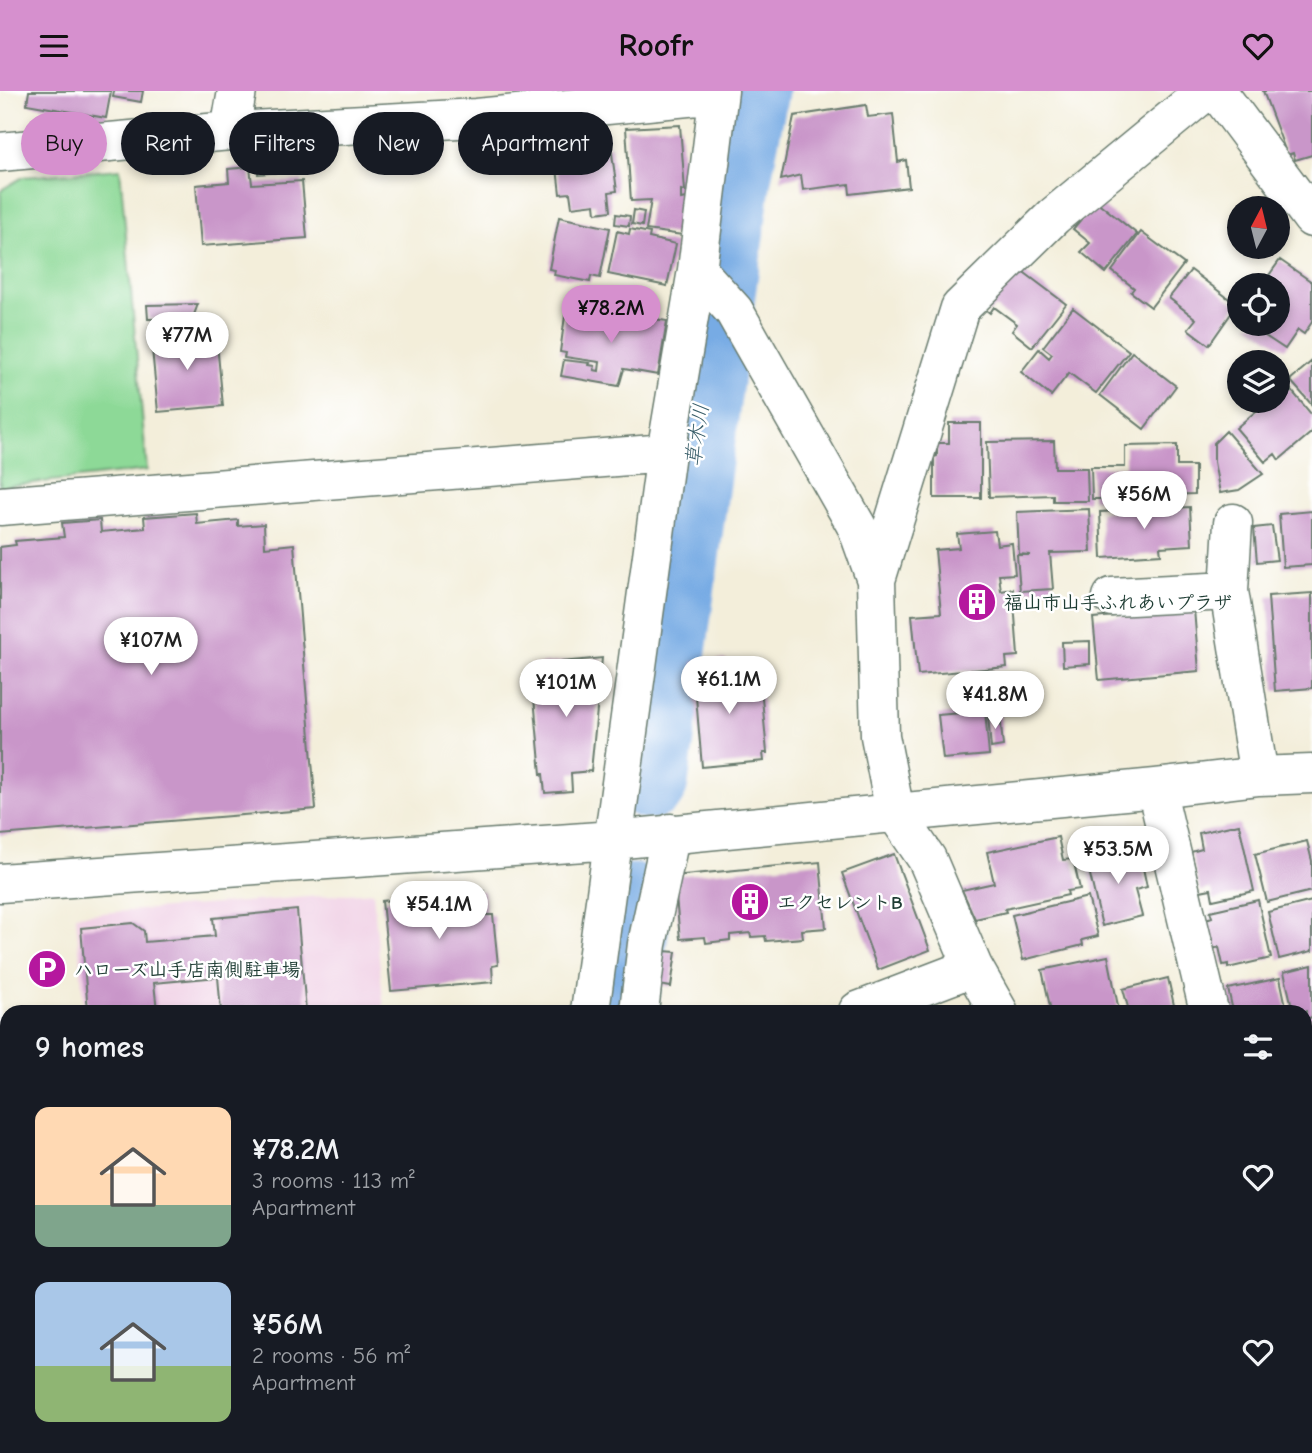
<!DOCTYPE html>
<meta charset="utf-8">
<style>
body{margin:0;font-family:"Comic Neue","Klee One",sans-serif;background:#242831;color:#f1f3f6;height:100vh;display:flex;flex-direction:column;font-size:26px;white-space:nowrap}
*{box-sizing:border-box;margin:0}
p{font-size:23px;color:#9ea1a6}
.icon{flex:none;width:38px;height:38px;fill:none;stroke:currentColor;stroke-width:2;stroke-linecap:round;stroke-linejoin:round}
.map{position:relative;flex:1;overflow:hidden}
.side{position:absolute;left:0px;top:914px;width:1312px;height:450px;display:flex;flex-direction:column;background:#171b24;border-radius:21px 21px 0 0;box-shadow:0 4px 10px #0003}
.side>*{flex:none}
.top-card{position:absolute;left:21px;top:21px;width:700px;height:63px;display:flex;gap:14px}
.needle{width:46px;rotate:7deg}
.controls{position:absolute;left:1227px;top:105px;display:grid;gap:14px}
.controls a{display:grid;place-items:center;width:63px;height:63px;border-radius:50%;background:#171b24;box-shadow:0 4px 10px #0003;font-size:35px}
.price{position:absolute;translate:-50% -60px;padding:0 16px;border-radius:24px;background:#fff;color:#222;font-size:23px;line-height:46px;filter:drop-shadow(0 2px 4px #0008)}
.price::after{content:'';position:absolute;left:50%;top:42px;width:21px;height:16px;margin-left:-10px;background:inherit;clip-path:polygon(0 0,100% 0,50% 100%)}
.price.active{background:#d690ce;color:#111}
ul{padding:0;list-style:none}
li{display:flex;align-items:center;gap:21px;height:175px;padding:0 35px}
li span{display:grid;place-items:center;flex:none;width:196px;height:140px;border-radius:14px;color:#555}
li>.icon{margin-inline-start:auto}
span .icon{width:84px;height:84px;fill:#fffc;stroke-width:1}
li b{font-size:30px}
h2{display:flex;justify-content:space-between;align-items:center;height:84px;padding:0 35px;font-size:30px}
.chip{padding:0 24px;border-radius:32px;background:#171b24;box-shadow:0 4px 10px #0003;font-size:24px;line-height:63px}
.chip.active{background:#d690ce;color:#111}
header{display:flex;justify-content:space-between;align-items:center;height:91px;padding:0 35px;background:#d690ce;color:#111;font-size:32px;font-weight:600}
.map>svg:first-child{display:block}
</style>
<header><svg class="icon" aria-label="menu" viewBox="0 0 24 24"><path d="M4 6h16M4 12h16M4 18h16"/></svg>Roofr<svg class="icon" aria-label="heart" viewBox="0 0 24 24"><path d="M12 20l-8-8c-3-5 5-10 8-4 3-6 11-1 8 4z"/></svg></header>
<div class="map">
<svg width="1312" height="1362" viewBox="0 0 1312 1362">
<rect width="100%" height="100%" fill="#fff"/>
<filter id="ink" filterUnits="userSpaceOnUse"><feTurbulence type="fractalNoise" baseFrequency=".0143" numOctaves="2"/><feDisplacementMap in="SourceGraphic" scale="14" xChannelSelector="R" yChannelSelector="G"/><feConvolveMatrix kernelMatrix="1 2 1 2 8 2 1 2 1" color-interpolation-filters="sRGB"/></filter>
<filter id="wash" filterUnits="userSpaceOnUse"><feTurbulence type="fractalNoise" baseFrequency=".00686" numOctaves="4" result="noise"/><feDisplacementMap in="SourceGraphic" scale="28" xChannelSelector="R" yChannelSelector="G"/><feGaussianBlur stdDeviation="1.57" result="paint"/><feColorMatrix in="noise" values="0 0 0 0 0 0 0 0 0 0 0 0 0 0 0 0 0 1.4 0 .05"/><feComposite in="paint" operator="in"/></filter>
<g filter="url(#wash)">
<rect width="100%" height="100%" fill="#f3eeda"/>
<path fill="#f0d0e5" d="M 373,801 L 384,920 L 84,920 L 76,824 Z"/>
<path fill="#8dd997" stroke="#568b66" stroke-width="2" d="M 120,78 L 147,379 L 0,396 L 1,99 L 23,86 Z"/>
<g fill="none" stroke-linecap="round" stroke-linejoin="round">
<path stroke="#77abe4" stroke-width="77" d="M 650,690 L 733,86 L 750,0
M 619,920 L 634,811
M 608,1356 L 609,1362"/>
</g>
<g id="blocks">
<path fill="#c996c9" d="M 29,0 L 111,0 L 106,27 L 27,13 Z
M 114,0 L 143,0 L 141,11 L 113,6 Z
M 1263,0 L 1312,0 L 1312,64 L 1295,69 L 1293,62 L 1287,64 Z
M 866,14 L 868,26 L 893,23 L 898,71 L 906,69 L 909,96 L 850,103 L 849,93 L 803,99 L 801,84 L 781,89 L 794,25 Z
M 680,34 L 685,100 L 681,99 L 681,108 L 687,107 L 683,144 L 646,139 L 651,109 L 631,110 L 626,37 Z
M 597,37 L 599,56 L 611,55 L 617,100 L 609,101 L 611,120 L 596,122 L 595,113 L 572,116 L 570,102 L 560,103 L 553,42 Z
M 291,65 L 292,80 L 258,83 L 257,68 Z
M 250,76 L 252,93 L 302,90 L 307,147 L 201,155 L 196,94 L 229,91 L 228,78 Z
M 1096,110 L 1137,143 L 1106,182 L 1081,161 L 1090,152 L 1073,138 Z
M 634,119 L 644,121 L 642,135 L 632,133 Z
M 616,123 L 630,125 L 629,135 L 615,133 Z
M 559,126 L 610,137 L 600,187 L 591,185 L 590,191 L 554,184 L 555,179 L 549,178 Z
M 630,138 L 650,142 L 649,147 L 676,153 L 667,195 L 608,183 L 617,140 L 629,143 Z
M 1141,141 L 1184,173 L 1151,216 L 1131,201 L 1134,197 L 1112,180 Z
M 1280,169 L 1312,191 L 1312,231 L 1304,243 L 1298,239 L 1285,258 L 1247,233 L 1278,233 L 1278,194 L 1262,194 Z
M 1013,173 L 1066,213 L 1032,256 L 1012,240 L 1017,233 L 994,216 L 990,222 L 981,215 Z
M 1191,179 L 1237,214 L 1209,254 L 1188,238 L 1196,228 L 1169,207 Z
M 198,213 L 192,229 L 160,230 L 160,228 L 148,228 L 147,214 Z
M 574,215 L 667,230 L 658,284 L 624,278 L 619,295 L 561,285 L 564,269 L 590,272 L 589,274 L 595,275 L 594,279 L 599,280 L 600,271 L 565,266 L 566,262 L 560,261 L 565,225 L 572,226 Z
M 1073,217 L 1129,260 L 1096,302 L 1069,282 L 1051,305 L 1021,281 L 1039,258 L 1049,267 L 1052,263 L 1043,256 Z
M 216,242 L 223,315 L 158,321 L 151,247 Z
M 1132,261 L 1176,295 L 1144,338 L 1100,304 Z
M 1312,270 L 1312,314 L 1290,289 Z
M 1287,294 L 1312,324 L 1312,341 L 1279,369 L 1275,363 L 1265,371 L 1236,337 L 1268,310 L 1278,310 L 1278,302 Z
M 949,332 L 981,332 L 981,407 L 934,407 L 934,366 L 937,365 L 937,352 L 949,352 Z
M 1226,340 L 1263,383 L 1239,399 L 1220,402 L 1214,371 L 1214,352 Z
M 1054,350 L 1055,377 L 1087,377 L 1088,410 L 1053,410 L 1053,404 L 989,406 L 987,351 Z
M 1177,354 L 1177,375 L 1195,375 L 1195,403 L 1127,405 L 1127,402 L 1118,402 L 1118,408 L 1092,408 L 1091,376 L 1125,376 L 1125,355 Z
M 1190,416 L 1192,454 L 1160,456 L 1161,463 L 1102,467 L 1100,421 Z
M 1089,418 L 1091,461 L 1050,462 L 1053,498 L 1020,500 L 1017,464 L 1030,464 L 1019,463 L 1017,421 Z
M 1312,420 L 1312,474 L 1283,476 L 1279,423 Z
M 196,422 L 197,433 L 238,429 L 238,435 L 264,433 L 265,456 L 294,453 L 316,718 L 0,744 L 0,456 L 16,454 L 15,450 L 64,446 L 62,432 L 100,429 L 101,441 L 145,437 L 144,426 Z
M 1272,435 L 1277,469 L 1257,471 L 1254,437 Z
M 995,440 L 997,454 L 1012,452 L 1015,483 L 999,484 L 1001,500 L 1013,498 L 1018,565 L 1006,566 L 1007,576 L 918,584 L 912,524 L 941,522 L 935,459 L 959,457 L 957,443 Z
M 1312,502 L 1312,597 L 1275,600 L 1268,505 Z
M 1194,518 L 1199,580 L 1099,589 L 1093,527 Z
M 1090,550 L 1090,573 L 1063,575 L 1062,551 Z
M 602,567 L 591,680 L 571,682 L 572,700 L 545,702 L 543,683 L 541,683 L 531,574 Z
M 726,568 L 728,588 L 760,585 L 767,662 L 763,662 L 764,670 L 702,676 L 693,571 Z
M 985,620 L 989,664 L 943,668 L 938,624 Z
M 1000,623 L 1003,655 L 991,657 L 988,625 Z
M 1239,733 L 1254,800 L 1213,809 L 1211,798 L 1200,800 L 1191,761 L 1202,758 L 1199,742 Z
M 1058,746 L 1063,769 L 1073,768 L 1080,798 L 1067,800 L 1068,804 L 1005,818 L 1006,821 L 975,828 L 962,799 L 994,792 L 987,761 Z
M 1307,750 L 1312,770 L 1312,800 L 1267,811 L 1255,763 Z
M 1139,758 L 1147,796 L 1135,799 L 1142,825 L 1102,835 L 1087,771 Z
M 894,763 L 930,859 L 878,879 L 842,782 Z
M 820,771 L 826,837 L 802,839 L 803,847 L 766,850 L 765,845 L 751,846 L 750,842 L 730,844 L 730,849 L 706,852 L 705,846 L 680,848 L 674,785 Z
M 484,800 L 486,824 L 493,824 L 498,874 L 492,875 L 493,891 L 391,900 L 382,810 Z
M 1088,806 L 1098,845 L 1082,849 L 1083,854 L 1023,869 L 1012,824 Z
M 1258,809 L 1271,867 L 1228,877 L 1228,873 L 1223,874 L 1219,856 L 1213,858 L 1206,828 L 1212,826 L 1210,820 Z
M 1312,810 L 1312,860 L 1279,868 L 1268,821 Z
M 297,819 L 306,920 L 221,920 L 218,886 L 154,892 L 157,920 L 88,920 L 81,837 L 133,832 L 144,840 L 145,851 L 215,845 L 213,827 Z
M 663,860 L 676,861 L 671,896 L 659,894 Z
M 1108,865 L 1119,920 L 1051,920 L 1042,879 Z
M 1312,874 L 1312,926 L 1306,928 L 1306,920 L 1293,920 L 1284,881 Z
M 1168,887 L 1175,919 L 1182,917 L 1183,920 L 1129,920 L 1123,898 Z
M 1280,887 L 1287,920 L 1233,920 L 1228,898 Z
M 1312,943 L 1312,987 L 1307,989 L 1306,944 Z
M 7,994 L 7,1036 L 5,1036 L 4,1029 L 0,1030 L 0,995 Z
M 1312,1042 L 1312,1091 L 1306,1092 L 1306,1043 Z
M 1312,1118 L 1312,1178 L 1306,1180 L 1306,1120 Z
M 1312,1242 L 1312,1334 L 1306,1335 L 1306,1244 Z
M 180,1356 L 180,1362 L 131,1362 L 131,1357 Z
M 326,1356 L 437,1356 L 438,1362 L 327,1362 Z
M 452,1356 L 532,1356 L 532,1359 L 503,1362 L 453,1362 Z
M 1086,1356 L 1087,1362 L 1048,1362 L 1048,1360 Z"/>
</g>
</g>
<g filter="url(#ink)">
<use href="#blocks" fill-opacity="0" stroke="#697b6e" stroke-width="2"/>
<g fill="none" stroke-linecap="round" stroke-linejoin="round">
<g stroke="#697b6e" stroke-width="41">
<path id="minor" d="M 1217,0 L 1312,127
M 230,40 L 237,0
M 0,61 L 230,40 L 477,27 L 718,3
M 697,179 L 734,220 L 857,436 L 876,489
M 0,415 L 666,362
M 1233,432 L 1229,500 L 1259,685
M 1112,506 L 1229,500
M 1156,697 L 1209,920
M 0,792 L 613,749 L 1156,697 L 1259,685 L 1312,683
M 590,920 L 666,362 L 697,179 L 719,0
M 639,920 L 647,853 L 671,742
M 858,920 L 973,876
M 998,920 L 973,876 L 927,768 L 895,721 L 880,645 L 876,489 L 960,217 L 1054,125 L 1206,0
M 0,1170 L 7,1170
M 1306,1231 L 1312,1230
M 310,1356 L 310,1362
M 582,1356 L 583,1362
M 639,1356 L 640,1362
M 1133,1356 L 1134,1362
M 32,1362 L 83,1356"/>
</g>
<use href="#minor" stroke="#fff" stroke-width="38"/>
</g>
</g>
<defs>
<g id="building-disc" transform="scale(2.0125)"><circle r="9.5" fill="#b5179e" stroke="#fff"/><path d="M-4-6H4V6H1V3H-1V6H-4ZM-2.5-4.3h1.7v1.8h-1.7ZM.8-4.3h1.7v1.8H.8ZM-2.5-1h1.7V.8h-1.7ZM.8-1h1.7V.8H.8Z" fill="#fff"/></g>
<g id="parking-disc" transform="scale(2.0125)"><circle r="9.5" fill="#b5179e" stroke="#fff"/><path d="M-3.5-5.5H1a3.5 3.5 0 0 1 0 7H-1V5.5H-3.5ZM-1-3.4V-.6H.8a1.4 1.4 0 0 0 0-2.8Z" fill="#fff"/></g>
</defs>
<g fill-rule="evenodd">
<use href="#building-disc" x="977" y="511"/>
<use href="#building-disc" x="750" y="811"/>
<use href="#parking-disc" x="47" y="878"/>
</g>
<g text-anchor="middle" stroke-width="5" stroke-linejoin="round" paint-order="stroke">
<g font-size="19" font-weight="bold" fill="#1f3d34" stroke="#fff" text-anchor="start">
<text x="1004" y="518">福山市山手ふれあいプラザ</text>
<text x="777" y="818">エクセレントB</text>
<text x="74" y="885">ハローズ山手店南側駐車場</text>
</g>
<g font-size="21" font-style="italic" fill="#395e69" stroke="#fff">
<text transform="translate(697 344) rotate(-82)" y="7">草木川</text>
</g>
</g>
</svg>
<div class="controls">
<a><svg class="needle" viewBox="-14 -14 28 28"><path d="M0-13l5 13h-10z" fill="#e53935"/><path d="M0 13l5-13h-10z" fill="#9ea1a6"/></svg></a>
<a><svg class="icon" aria-label="locate" viewBox="0 0 24 24"><circle cx="12" cy="12" r="6"/><path d="M12 2v4M12 18v4M2 12h4M18 12h4"/></svg></a>
<a><svg class="icon" aria-label="layers" viewBox="0 0 24 24"><path d="M12 4l9 5-9 5-9-5zM3 14l9 5 9-5"/></svg></a>
</div>
<b class="price active" style="left:611px;top:254px">¥78.2M</b>
<b class="price" style="left:187px;top:281px">¥77M</b>
<b class="price" style="left:1144px;top:440px">¥56M</b>
<b class="price" style="left:151px;top:586px">¥107M</b>
<b class="price" style="left:729px;top:625px">¥61.1M</b>
<b class="price" style="left:566px;top:628px">¥101M</b>
<b class="price" style="left:995px;top:640px">¥41.8M</b>
<b class="price" style="left:1118px;top:795px">¥53.5M</b>
<b class="price" style="left:439px;top:850px">¥54.1M</b>
<div class="top-card">
<a class="chip active">Buy</a>
<a class="chip">Rent</a>
<a class="chip">Filters</a>
<a class="chip">New</a>
<a class="chip">Apartment</a>
</div>
<section class="side">
<h2>9 homes<svg class="icon" aria-label="filters" viewBox="0 0 24 24"><path d="M4 7h16M4 17h16"/><circle cx="9" cy="7" r="2"/><circle cx="15" cy="17" r="2"/></svg></h2>
<ul>
<li><span style="background:linear-gradient(#ffd9b3 70%,#7fa58c 0)"><svg class="icon" aria-label="home" viewBox="0 0 24 24"><path d="M3 11l9-7 9 7M6 9v11h12V9"/></svg></span><div><b>¥78.2M</b><p>3 rooms · 113 m²</p><p>Apartment</p></div><svg class="icon" aria-label="heart" viewBox="0 0 24 24"><path d="M12 20l-8-8c-3-5 5-10 8-4 3-6 11-1 8 4z"/></svg></li>
<li><span style="background:linear-gradient(#a9c7e8 60%,#8fb573 0)"><svg class="icon" aria-label="home" viewBox="0 0 24 24"><path d="M3 11l9-7 9 7M6 9v11h12V9"/></svg></span><div><b>¥56M</b><p>2 rooms · 56 m²</p><p>Apartment</p></div><svg class="icon" aria-label="heart" viewBox="0 0 24 24"><path d="M12 20l-8-8c-3-5 5-10 8-4 3-6 11-1 8 4z"/></svg></li>
</ul>
</section>
</div>
